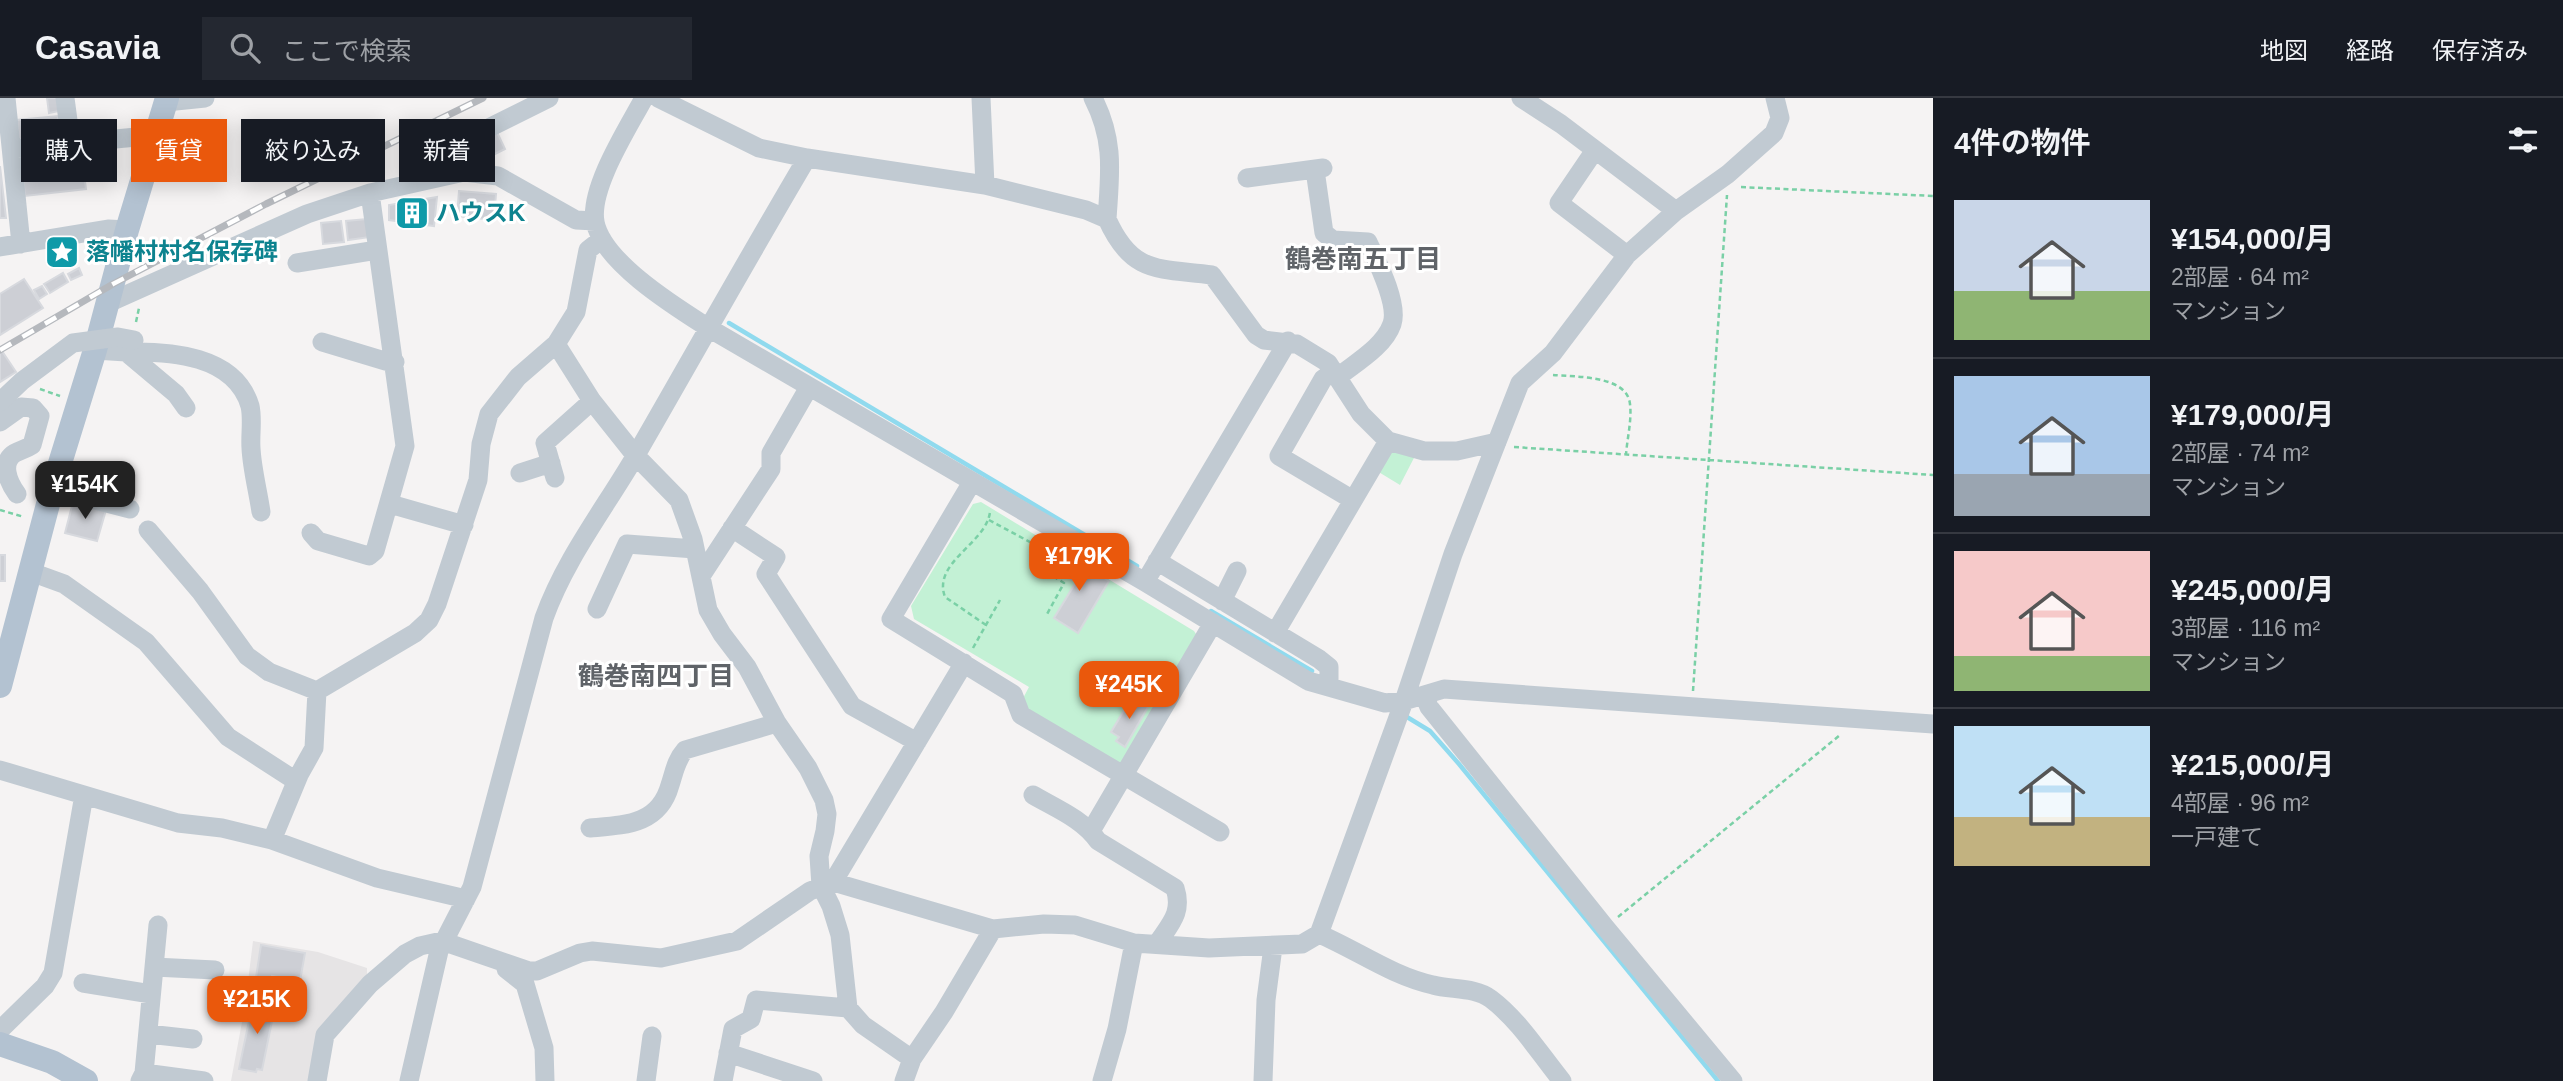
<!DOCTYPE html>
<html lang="ja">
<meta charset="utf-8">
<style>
body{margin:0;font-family:Arial,"Noto Sans JP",sans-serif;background:#242831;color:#f1f3f6;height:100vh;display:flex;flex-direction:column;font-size:26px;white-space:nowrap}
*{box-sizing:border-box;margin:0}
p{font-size:23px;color:#9ea1a6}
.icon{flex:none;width:38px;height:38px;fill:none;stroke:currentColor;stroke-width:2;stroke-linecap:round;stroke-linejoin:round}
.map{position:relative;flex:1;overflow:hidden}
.panel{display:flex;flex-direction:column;background:#171b24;width:630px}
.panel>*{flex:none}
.banner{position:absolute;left:21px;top:21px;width:665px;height:63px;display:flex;gap:14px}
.price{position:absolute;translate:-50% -60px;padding:0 16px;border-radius:14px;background:#ea580c;color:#fff;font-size:23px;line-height:46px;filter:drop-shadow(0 2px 4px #0008)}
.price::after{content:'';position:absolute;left:50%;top:42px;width:21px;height:16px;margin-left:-10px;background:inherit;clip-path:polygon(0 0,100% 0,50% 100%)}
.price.active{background:#222;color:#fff}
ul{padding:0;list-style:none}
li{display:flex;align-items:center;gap:21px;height:175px;padding:0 21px}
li+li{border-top:2px solid #363941}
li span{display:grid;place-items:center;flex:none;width:196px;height:140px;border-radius:0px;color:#555}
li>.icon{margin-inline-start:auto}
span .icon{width:84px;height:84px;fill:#fffc;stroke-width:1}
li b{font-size:30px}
h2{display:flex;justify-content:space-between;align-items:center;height:84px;padding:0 21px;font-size:30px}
.pill{padding:0 24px;border-radius:0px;background:#171b24;box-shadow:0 4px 18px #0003;font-size:24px;line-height:63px}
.pill.active{background:#ea580c;color:#fff}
header{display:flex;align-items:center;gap:42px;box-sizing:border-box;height:98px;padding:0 35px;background:#171b24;border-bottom:2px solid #363941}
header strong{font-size:33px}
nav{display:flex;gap:38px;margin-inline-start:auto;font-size:24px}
.search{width:490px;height:63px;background:#242831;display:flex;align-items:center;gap:18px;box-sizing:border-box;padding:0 24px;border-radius:0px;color:#9ea1a6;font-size:26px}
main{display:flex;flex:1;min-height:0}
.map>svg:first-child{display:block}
</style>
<header>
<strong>Casavia</strong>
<div class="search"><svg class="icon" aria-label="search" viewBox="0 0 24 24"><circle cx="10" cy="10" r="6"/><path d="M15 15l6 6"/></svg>ここで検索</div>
<nav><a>地図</a><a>経路</a><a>保存済み</a></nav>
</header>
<main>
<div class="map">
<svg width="1933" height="983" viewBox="0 0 1933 983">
<rect width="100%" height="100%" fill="#f5f3f3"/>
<path fill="#e6e4e5" d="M 253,843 L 318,854 L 367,870 L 367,882 L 321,936 L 313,983 L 231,983 L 245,908 Z"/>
<path fill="#c3f1d5" d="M 1389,352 L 1416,356 L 1400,387 L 1377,373 Z
M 981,404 L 1194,533 L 1198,539 L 1123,668 L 1022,611 L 1021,604 L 1029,589 L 914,521 L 911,508 L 973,406 Z"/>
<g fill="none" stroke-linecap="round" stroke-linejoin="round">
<path stroke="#90daee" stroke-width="4.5" d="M 729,225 L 1137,468
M 1211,513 L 1312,573
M 1407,619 L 1430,633 L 1459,666 L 1718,983"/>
</g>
<path fill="#cdcfd5" stroke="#d7d9de" stroke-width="2" d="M 47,0 L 58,0 L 59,13 L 49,15 Z
M 58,18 L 60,37 L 19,41 L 17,22 Z
M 496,32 L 505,51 L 491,58 L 489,53 L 481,56 L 484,61 L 470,68 L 461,49 Z
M 81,52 L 86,91 L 25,98 L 21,59 Z
M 0,68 L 6,120 L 0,120 Z
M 459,93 L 496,96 L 494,122 L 457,118 Z
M 437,99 L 434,128 L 389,122 L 389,107 Z
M 367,121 L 370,139 L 348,142 L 346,123 Z
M 341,123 L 344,144 L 323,146 L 321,125 Z
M 79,170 L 82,177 L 71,182 L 68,176 Z
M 63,175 L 68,184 L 50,195 L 44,186 Z
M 24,181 L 43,210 L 0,237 L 0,196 Z
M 42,188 L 47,196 L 39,201 L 34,192 Z
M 2,253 L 16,274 L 0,284 L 0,254 Z
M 73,404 L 106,412 L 97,443 L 65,435 Z
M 1064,456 L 1109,483 L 1078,535 L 1054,520 L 1076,484 L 1055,472 Z
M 0,457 L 5,457 L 5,483 L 0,483 Z
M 1132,599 L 1148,609 L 1125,649 L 1116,643 L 1119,639 L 1111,634 Z
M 261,847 L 305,855 L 300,883 L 272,878 L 270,888 L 255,886 Z
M 254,899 L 271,902 L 267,923 L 272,923 L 262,972 L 257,971 L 256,974 L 239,971 Z"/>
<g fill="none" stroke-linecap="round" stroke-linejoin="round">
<path stroke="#7ad0a6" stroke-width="2.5" stroke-dasharray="5 3.5" stroke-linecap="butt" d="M 1741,89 L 1933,98
M 136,224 L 139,210
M 1553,277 C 1575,279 1627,277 1630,306 C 1632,322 1627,341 1626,357
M 40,291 L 60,298
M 1514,349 L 1933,377
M 0,412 L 24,419
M 989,422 L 1054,457 L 1045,473 L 1064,485 L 1046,518
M 986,527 L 945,499 C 932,464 986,446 990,414
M 973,550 L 1000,502
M 1693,593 L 1727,97
M 1618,819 L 1840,637"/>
<path stroke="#c1cad2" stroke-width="19" d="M 6,0 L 21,146
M 65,0 L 71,45
M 644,0 C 628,30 589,90 595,124 C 603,164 674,208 707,229 L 1145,484 L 1308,583 L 1385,605 L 1404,603 L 1444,591 L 1933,626
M 658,0 L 759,50 L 807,60 L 985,87 L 1086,112 L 1107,121 C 1132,177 1159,170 1212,177 L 1256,237 L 1264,242 L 1297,246 L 1328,265 L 1361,316 L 1388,343 L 1424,353 L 1457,353 L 1497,344
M 981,0 L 985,87
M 1093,0 C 1115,43 1110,75 1107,121
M 1521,0 L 1561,26 L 1676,113
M 166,4 L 205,0
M 12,51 L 157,37
M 1595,52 L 1559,105 L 1627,157
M 1315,72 L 1324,135 L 1333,142 L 1368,144 C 1377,163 1399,206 1392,226 C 1384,249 1355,265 1338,279
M 1247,80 L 1323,70
M 409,86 L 410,71 L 414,67 L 549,0
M 0,149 L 108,131 L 127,132
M 297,165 L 377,152
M 108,205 L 307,116 L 370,95 L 464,74 L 498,78 L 576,122 L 595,123
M 322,244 L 385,263 L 395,264
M 556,246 L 592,303 L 635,357 L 679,402 L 693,441 L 708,512 L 722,536 L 747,569 L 777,625 L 808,670 L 824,702 L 827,716 L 825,733 L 819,758 L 821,788 L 831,808 L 840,837 L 848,910 L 863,927 L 912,961
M 95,252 L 126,254 L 176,296 L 186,310
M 126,254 C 170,253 235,257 250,308 C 253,321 250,337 251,350 C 252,371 258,393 261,414
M 1334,273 L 1323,281 L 1279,358 L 1353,402
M 0,324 L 21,309 L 33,310 L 40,318 L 32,347 C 26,351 21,352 15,355 C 0,364 8,384 17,396
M 520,375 L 551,365
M 555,380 L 545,345 L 592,303
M 972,384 L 891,521 L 1013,596 L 1021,617 L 1220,734
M 52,391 L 130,411
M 390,406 L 464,427
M 732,430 L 776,459 L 766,476 L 852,608 L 917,644
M 148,432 L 200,493 L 247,558 L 269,574 L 317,593
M 311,435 L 318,443 L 369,458 L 375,453 L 405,348 L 370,95
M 1157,463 L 1319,561 L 1329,569 L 1329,589
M 31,474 L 64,486 L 146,544 L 228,639 L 296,683
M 701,478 L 771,371 L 771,355 L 809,289
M 1145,484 L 1288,243
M 1222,503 L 1237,473
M 597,511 L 627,446 L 695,451
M 1275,535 L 1388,343
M 317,593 L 415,535 L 429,522 L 437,506 L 478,382 L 481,346 L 489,316 L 518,279 L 556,246 L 576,214 L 588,152 L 602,141
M 1424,597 L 1429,609 L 1605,829 L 1733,983
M 0,672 L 178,725 L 222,730 L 272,742 L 377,780 L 466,801
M 1033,697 C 1055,710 1083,721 1098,743 L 1175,790 C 1183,815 1170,826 1157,846
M 590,730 C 625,727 659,727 670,687 C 674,675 676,662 685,652 L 777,625
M 1091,733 L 1213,525
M 272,742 L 299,677 L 314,650 L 317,593
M 833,784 L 964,565
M 1319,836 C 1357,852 1392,878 1433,887 C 1451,892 1475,889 1491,901 C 1519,922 1540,956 1562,983
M 154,869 L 215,872
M 506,871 L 525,886 L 544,950 L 545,983
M 83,885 L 151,896
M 0,932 L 45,888 L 53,875 L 84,697
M 148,936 L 193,941
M 728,955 L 813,983
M 144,975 L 204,983
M 140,983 L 144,975 L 158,827
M 317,983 L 325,937 L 370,886 L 405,856 L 420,848 L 442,843 L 529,873 L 537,873 L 580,855 L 592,853 L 661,860 L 737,843 L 810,793 L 833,784 L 993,831
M 409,983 L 439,853 L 472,789 L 544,520 C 565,461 605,410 636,357 C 693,258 749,158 807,60
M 646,983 L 652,938
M 723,983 L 733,931 L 751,921 L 756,902 L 848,910
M 904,983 L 912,961 L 944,914 L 993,831 L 1044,826 L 1075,827 L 1134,845 L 1209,850 L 1302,846 L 1319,836 L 1404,603 L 1453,456 L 1520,285 L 1553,255 L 1627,157 L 1676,113 L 1728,76 L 1774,35 L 1780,20 L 1775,0
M 1102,983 L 1117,931 L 1134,845
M 1263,983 L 1266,902 L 1273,849"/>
<path stroke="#b3c2d1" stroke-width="24" d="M 0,588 L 52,391 L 95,252 L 127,132 L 167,0
M 0,946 L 52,964 L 86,983"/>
<g stroke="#b5b8bd" stroke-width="7">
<path id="rail" d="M 0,252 L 113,186 L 266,106 L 483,0"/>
</g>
<use href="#rail" stroke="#fff" stroke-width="4.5" stroke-dasharray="13" stroke-linecap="butt"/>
<path stroke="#c1cad2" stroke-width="19" d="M 0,304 L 22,283 L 73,245 L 118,239 L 134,242"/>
</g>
<defs>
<g id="building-square" transform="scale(1.75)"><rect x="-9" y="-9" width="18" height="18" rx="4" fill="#0f9aa8" stroke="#fff"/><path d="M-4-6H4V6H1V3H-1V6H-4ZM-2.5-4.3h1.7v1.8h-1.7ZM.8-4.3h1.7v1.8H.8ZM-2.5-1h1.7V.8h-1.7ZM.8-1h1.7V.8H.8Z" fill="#fff"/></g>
<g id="sight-square" transform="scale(1.75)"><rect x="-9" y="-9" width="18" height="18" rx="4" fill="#0f9aa8" stroke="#fff"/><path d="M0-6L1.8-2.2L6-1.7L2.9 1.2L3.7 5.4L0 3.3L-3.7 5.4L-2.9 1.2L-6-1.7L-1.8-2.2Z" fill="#fff"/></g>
</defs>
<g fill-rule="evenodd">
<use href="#building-square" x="412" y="115"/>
<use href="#sight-square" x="62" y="154"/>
</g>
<g text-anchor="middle" stroke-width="6" stroke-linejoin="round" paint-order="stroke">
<g font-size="24" font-weight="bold" fill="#0d838f" stroke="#fff" text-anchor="start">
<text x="436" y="123">ハウスK</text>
<text x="86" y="162">落幡村村名保存碑</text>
</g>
<g font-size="26" font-weight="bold" fill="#5f6368" stroke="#fff">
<text x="1363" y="170">鶴巻南五丁目</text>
<text x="656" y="587">鶴巻南四丁目</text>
</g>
</g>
</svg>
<b class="price active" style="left:85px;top:423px">¥154K</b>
<b class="price" style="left:1079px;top:495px">¥179K</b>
<b class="price" style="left:1129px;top:623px">¥245K</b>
<b class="price" style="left:257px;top:938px">¥215K</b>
<div class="banner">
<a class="pill">購入</a>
<a class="pill active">賃貸</a>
<a class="pill">絞り込み</a>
<a class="pill">新着</a>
</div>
</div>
<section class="panel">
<h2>4件の物件<svg class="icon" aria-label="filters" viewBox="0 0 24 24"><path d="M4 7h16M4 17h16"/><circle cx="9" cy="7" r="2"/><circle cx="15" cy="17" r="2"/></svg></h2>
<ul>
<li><span style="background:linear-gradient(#c9d6e8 65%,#8fb573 0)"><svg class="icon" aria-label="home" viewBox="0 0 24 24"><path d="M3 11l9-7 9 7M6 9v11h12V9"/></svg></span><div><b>¥154,000/月</b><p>2部屋 · 64 m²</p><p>マンション</p></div></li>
<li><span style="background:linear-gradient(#a9c7e8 70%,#9aa5b1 0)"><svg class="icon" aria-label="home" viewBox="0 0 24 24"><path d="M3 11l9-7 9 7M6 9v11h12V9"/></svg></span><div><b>¥179,000/月</b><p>2部屋 · 74 m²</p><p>マンション</p></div></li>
<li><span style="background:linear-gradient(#f6c9c9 75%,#8fb573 0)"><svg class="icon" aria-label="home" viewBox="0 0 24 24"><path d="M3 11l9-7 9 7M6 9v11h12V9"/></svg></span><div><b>¥245,000/月</b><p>3部屋 · 116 m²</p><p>マンション</p></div></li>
<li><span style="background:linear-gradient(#bfe0f5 65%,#c2b280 0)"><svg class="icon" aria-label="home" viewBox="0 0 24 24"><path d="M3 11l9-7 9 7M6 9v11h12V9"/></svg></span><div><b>¥215,000/月</b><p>4部屋 · 96 m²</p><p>一戸建て</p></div></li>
</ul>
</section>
</main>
